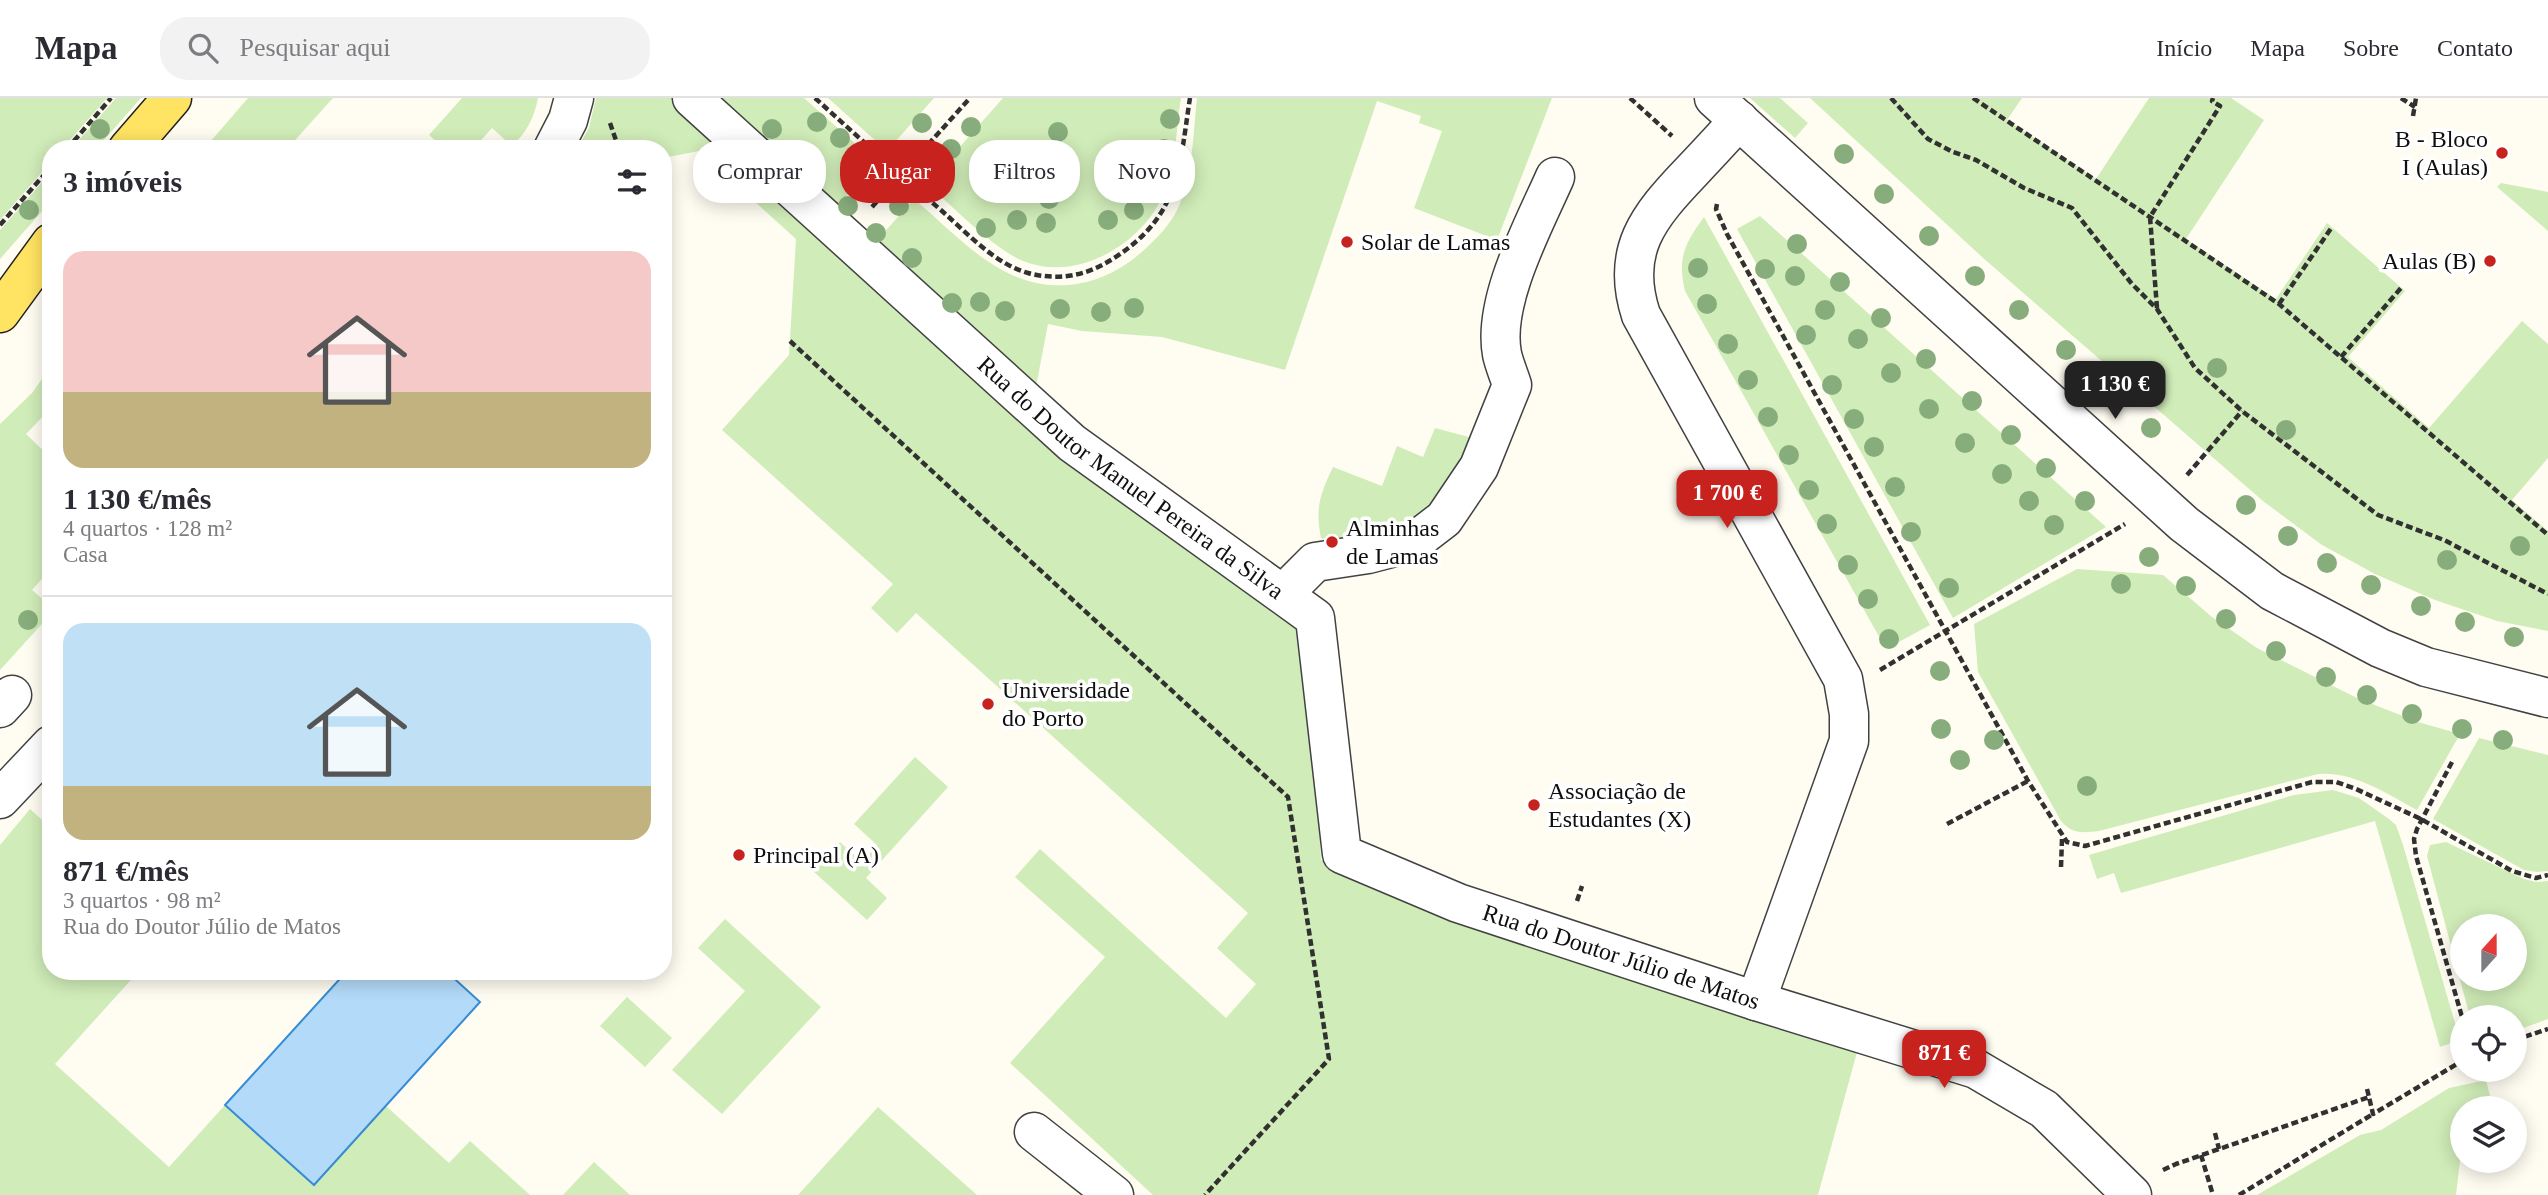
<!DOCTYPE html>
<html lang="pt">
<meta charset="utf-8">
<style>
body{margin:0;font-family:Georgia,serif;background:#f2f2f3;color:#2b2b33;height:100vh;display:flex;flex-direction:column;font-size:26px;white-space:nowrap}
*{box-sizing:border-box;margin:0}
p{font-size:23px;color:#7c7c81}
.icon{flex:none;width:38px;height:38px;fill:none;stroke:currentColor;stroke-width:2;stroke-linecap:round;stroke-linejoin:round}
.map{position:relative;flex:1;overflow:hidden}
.drawer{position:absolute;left:42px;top:42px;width:630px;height:840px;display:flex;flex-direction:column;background:#fff;border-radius:28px;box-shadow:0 4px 18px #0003}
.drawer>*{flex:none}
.hud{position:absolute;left:693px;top:42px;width:665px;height:63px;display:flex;gap:14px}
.needle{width:46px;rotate:21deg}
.controls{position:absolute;left:2450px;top:816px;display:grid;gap:14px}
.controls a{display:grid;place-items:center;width:77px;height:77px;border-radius:50%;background:#fff;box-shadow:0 4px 18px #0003;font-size:35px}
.price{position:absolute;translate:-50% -60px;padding:0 16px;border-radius:14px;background:#c8221f;color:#fff;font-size:23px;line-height:46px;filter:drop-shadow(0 2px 4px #0008)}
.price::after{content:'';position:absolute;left:50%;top:42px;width:21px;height:16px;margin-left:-10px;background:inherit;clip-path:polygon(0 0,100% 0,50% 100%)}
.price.selected{background:#222;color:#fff}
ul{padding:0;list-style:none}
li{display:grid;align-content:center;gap:14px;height:371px;padding:0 21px}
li+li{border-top:2px solid #e1e1e2}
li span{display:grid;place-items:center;height:217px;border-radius:21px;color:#555}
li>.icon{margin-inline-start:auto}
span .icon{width:126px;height:126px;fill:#fffc;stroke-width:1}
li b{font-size:30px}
h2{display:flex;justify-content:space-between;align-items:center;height:84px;padding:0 21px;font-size:30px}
.chip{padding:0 24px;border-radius:28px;background:#fff;box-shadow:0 4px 18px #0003;font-size:24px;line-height:63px}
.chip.selected{background:#c8221f;color:#fff}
header{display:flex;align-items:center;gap:42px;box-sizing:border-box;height:98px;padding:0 35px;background:#fff;border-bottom:2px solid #e1e1e2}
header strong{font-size:33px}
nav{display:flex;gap:38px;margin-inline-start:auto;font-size:24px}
.search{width:490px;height:63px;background:#f2f2f3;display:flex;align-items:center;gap:18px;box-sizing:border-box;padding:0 24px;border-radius:28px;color:#7c7c81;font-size:26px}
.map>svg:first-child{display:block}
</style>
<header>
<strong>Mapa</strong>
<div class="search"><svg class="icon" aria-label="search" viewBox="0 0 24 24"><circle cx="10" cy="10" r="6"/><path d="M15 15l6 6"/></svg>Pesquisar aqui</div>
<nav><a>Início</a><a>Mapa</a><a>Sobre</a><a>Contato</a></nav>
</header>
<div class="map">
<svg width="2548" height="1097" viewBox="0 0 2548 1097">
<rect width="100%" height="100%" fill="#fffdf2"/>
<path fill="#d0ecb8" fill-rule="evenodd" d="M 0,0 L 107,0 L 62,51 L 51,51 L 51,64 L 0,122 Z
M 116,0 L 141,0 L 96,51 L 71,51 Z
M 248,0 L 333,0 L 287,51 L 204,51 Z
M 462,0 L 538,0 C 534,20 527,34 512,48 L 492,30 L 473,51 L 445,51 L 429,37 Z
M 596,0 L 672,0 L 891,198 L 1308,529 L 1321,762 L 1463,814 L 1863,932 L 1818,1097 L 1153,1097 L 1010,965 L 1105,859 L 1015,779 L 1040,751 L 1226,920 L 1256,886 L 1217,850 L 1248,815 L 916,515 L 897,535 L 871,510 L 893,486 L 722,332 L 789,257 L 796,141 L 699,53 L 663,60 L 663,51 L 577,51 L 589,30 Z
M 710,0 L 804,0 L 877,65 L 834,112 Z
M 828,0 L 934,0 L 887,53 Z
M 1003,0 L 1181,0 C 1176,31 1176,66 1164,95 C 1143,146 1077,185 1023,163 C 994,151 952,108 927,86 Z
M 1197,0 L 1552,0 L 1497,142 L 1414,110 L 1442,33 L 1419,25 L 1421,18 L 1377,3 L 1285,272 L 1162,239 L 1082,233 L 1048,226 L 1035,294 L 872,148 L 914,101 C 939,122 965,149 992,166 C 1044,200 1100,192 1144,152 C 1158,139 1170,127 1178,110 C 1193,78 1193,36 1197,0 Z
M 1750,0 L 1780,0 L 1808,25 L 1795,40 Z
M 1810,0 L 2022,0 L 2007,22 L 2096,81 L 2149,0 L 2231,0 L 2264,22 L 2186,141 L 2276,201 L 2327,125 L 2405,193 L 2348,259 L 2429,330 L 2522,223 L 2548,246 L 2548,360 L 2512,402 L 2548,433 L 2548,533 L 2497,523 L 2435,502 L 2375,476 L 2322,447 L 2263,403 L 1982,159 Z
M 51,74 L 51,103 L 0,161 L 0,132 Z
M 2501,85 L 2548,94 L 2548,133 L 2497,89 Z
M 1760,118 L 2106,429 L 1953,520 L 1737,131 Z
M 1704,119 L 1930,527 L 1886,551 L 1685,193 C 1677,160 1685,145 1704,119 Z
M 51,268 L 51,310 L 26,336 L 51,360 L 51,471 L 32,492 L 51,508 L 51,516 L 0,572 L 0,326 L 32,295 Z
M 1435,330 L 1480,342 L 1465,372 L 1421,417 L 1343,444 L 1321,440 C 1315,410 1320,396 1333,369 L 1382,388 L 1397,348 L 1423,359 Z
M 2077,471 L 2163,477 L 2212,519 L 2257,550 L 2357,600 L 2418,624 L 2460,636 L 2417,712 C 2387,696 2354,673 2318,676 L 2099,733 C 2083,735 2072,736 2061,723 L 1978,574 L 1974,526 Z
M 2479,640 L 2548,657 L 2548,773 L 2537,774 L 2524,772 L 2433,721 Z
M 915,659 L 948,689 L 866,780 L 887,800 L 867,822 L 813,773 L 840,744 L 862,764 L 877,747 L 854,726 Z
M 2333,692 L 2359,700 L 2389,721 L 2396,727 L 2403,747 L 2460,942 L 2440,949 L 2375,723 L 2121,795 L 2114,775 L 2097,781 L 2089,757 L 2294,697 Z
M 30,711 L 51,730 L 51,873 L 139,873 L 55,966 L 169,1069 L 225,1007 L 314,1087 L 386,1008 L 449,1065 L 470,1043 L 530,1097 L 0,1097 L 0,747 Z
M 2446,744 L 2524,781 L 2536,784 L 2548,783 L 2548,921 L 2515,933 L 2515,919 L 2470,919 L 2427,758 L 2430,747 ZM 2462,828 L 2515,828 L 2515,880 L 2462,880 Z
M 725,821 L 821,909 L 722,1016 L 672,972 L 745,893 L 698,850 Z
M 627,899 L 672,940 L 645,969 L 600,928 Z
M 2486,982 L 2493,1010 L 2462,1010 L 2462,1045 L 2456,1097 L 2257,1097 L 2360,1037 L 2381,1032 L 2449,990 Z
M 878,1009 L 977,1097 L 798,1097 Z
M 594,1064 L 630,1097 L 563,1097 Z"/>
<path fill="#b3daf9" stroke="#368bd4" stroke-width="2" d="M 347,873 L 446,873 L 480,904 L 314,1087 L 225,1007 Z"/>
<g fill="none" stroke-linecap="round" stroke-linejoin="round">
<g stroke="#424242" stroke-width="41">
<g id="minor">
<path id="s1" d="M 692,0 L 1072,345 L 1315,520 L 1342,756 L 1458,805 L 1756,903 L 1976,971 L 2044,1011 L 2132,1097"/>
<path d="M 1714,0 L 2184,426 L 2272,493 L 2380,550 L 2426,569 L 2548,600"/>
<path d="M 1739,22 C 1723,40 1707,57 1691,74 C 1648,119 1620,153 1641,217 L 1843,581 L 1849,616 L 1849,643 L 1756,903"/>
<path d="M 553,51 L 568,22 L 574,0"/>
<path d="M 1283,496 L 1315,464 L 1368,456 L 1414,444 L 1444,421 L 1479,369 L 1512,287 C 1509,277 1504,266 1502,256 C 1492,203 1534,127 1555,79"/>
<path d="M 0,610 L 12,597"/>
<path d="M 0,701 L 51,647"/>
<path d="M 1034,1034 L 1114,1097"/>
</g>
</g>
<g stroke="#202020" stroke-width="41">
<path id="major" d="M 128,51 L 172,0
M 0,215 L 51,145"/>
</g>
<path stroke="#313131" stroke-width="4.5" stroke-dasharray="7 3.5" stroke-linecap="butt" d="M 815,0 C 857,38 899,76 942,113 C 967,135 995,166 1028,175 C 1059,183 1087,178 1114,160 C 1180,118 1179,70 1190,0
M 1630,0 L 1672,38
M 1891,0 L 1928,41 L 1953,54 L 1976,62 L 2024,90 L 2072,110 L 2132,186 L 2157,211 L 2195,270 L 2242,313 L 2378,417 L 2444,442 L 2548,496
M 1973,0 L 2279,206 L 2548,437
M 2401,0 L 2415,9
M 2413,18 L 2416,0
M 610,25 L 619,51
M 67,51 L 111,0
M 1717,106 L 1716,111 L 1727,136 L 2028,683 L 2067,744 L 2085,748 L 2312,684 L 2336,684 L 2356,691 L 2421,721 L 2512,773 L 2536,780 L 2548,777
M 872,109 L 970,0
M 0,127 L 51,69
M 2279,206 L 2332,129
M 2157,210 L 2150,119 L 2220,8 L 2212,3 L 2213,0
M 790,243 L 1288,699 L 1329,961 L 1205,1097
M 2341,259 L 2401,190
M 2187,377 L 2242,313
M 1880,572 L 2125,426
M 2452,664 L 2417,731 L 2414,741 L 2416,758 L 2462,919
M 1947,726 L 2028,683
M 2061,769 L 2062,741
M 1577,803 L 1582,788
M 2515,942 L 2548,931
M 2367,991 L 2369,999
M 2215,1035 L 2219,1051
M 2201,1057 L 2213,1097
M 2163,1072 L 2176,1066 L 2369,999 L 2373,1016 L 2462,963
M 2239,1097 L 2373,1016"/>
<use href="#minor" stroke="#fff" stroke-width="38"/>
<use href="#major" stroke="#ffe362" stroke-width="38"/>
</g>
<g fill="#88ad7c">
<circle cx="1170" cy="21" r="10"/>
<circle cx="817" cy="24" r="10"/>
<circle cx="922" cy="25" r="10"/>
<circle cx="971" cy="29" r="10"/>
<circle cx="100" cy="31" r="10"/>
<circle cx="772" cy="31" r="10"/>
<circle cx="1058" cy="34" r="10"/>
<circle cx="840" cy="40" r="10"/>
<circle cx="951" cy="51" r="10"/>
<circle cx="1164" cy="51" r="10"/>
<circle cx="897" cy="53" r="10"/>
<circle cx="1844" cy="56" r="10"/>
<circle cx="1048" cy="66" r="10"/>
<circle cx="1161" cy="80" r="10"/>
<circle cx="924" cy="81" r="10"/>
<circle cx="871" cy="83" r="10"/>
<circle cx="1884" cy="96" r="10"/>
<circle cx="1049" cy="101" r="10"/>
<circle cx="848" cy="108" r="10"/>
<circle cx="899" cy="108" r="10"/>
<circle cx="29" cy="112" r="10"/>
<circle cx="1134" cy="112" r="10"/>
<circle cx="1017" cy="122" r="10"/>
<circle cx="1108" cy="122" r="10"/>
<circle cx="1046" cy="125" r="10"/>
<circle cx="986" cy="130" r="10"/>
<circle cx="876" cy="135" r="10"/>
<circle cx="1929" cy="138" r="10"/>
<circle cx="1797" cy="146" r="10"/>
<circle cx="912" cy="160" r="10"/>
<circle cx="1698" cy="170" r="10"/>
<circle cx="1765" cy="171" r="10"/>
<circle cx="1795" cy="178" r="10"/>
<circle cx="1975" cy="178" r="10"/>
<circle cx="1840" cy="184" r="10"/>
<circle cx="980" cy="204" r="10"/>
<circle cx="952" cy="205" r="10"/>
<circle cx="1707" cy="206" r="10"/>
<circle cx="1134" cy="210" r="10"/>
<circle cx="1060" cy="211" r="10"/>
<circle cx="1825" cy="212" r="10"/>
<circle cx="2019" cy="212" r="10"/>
<circle cx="1005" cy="213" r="10"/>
<circle cx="1101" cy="214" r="10"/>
<circle cx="1881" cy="220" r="10"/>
<circle cx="1806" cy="237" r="10"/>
<circle cx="1858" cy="241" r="10"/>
<circle cx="1728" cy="246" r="10"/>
<circle cx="2066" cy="252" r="10"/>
<circle cx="1926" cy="261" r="10"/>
<circle cx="2217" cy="270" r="10"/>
<circle cx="1891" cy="275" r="10"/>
<circle cx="1748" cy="282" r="10"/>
<circle cx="1832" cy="287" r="10"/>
<circle cx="2115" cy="296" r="10"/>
<circle cx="1972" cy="303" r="10"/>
<circle cx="1929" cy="311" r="10"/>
<circle cx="1768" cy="319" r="10"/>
<circle cx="1854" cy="321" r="10"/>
<circle cx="2151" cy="330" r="10"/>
<circle cx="2286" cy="332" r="10"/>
<circle cx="2011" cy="337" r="10"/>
<circle cx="1965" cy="345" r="10"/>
<circle cx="1874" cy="349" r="10"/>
<circle cx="1789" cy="357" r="10"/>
<circle cx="2046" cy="370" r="10"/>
<circle cx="2002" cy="376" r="10"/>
<circle cx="1895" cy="389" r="10"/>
<circle cx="1809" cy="392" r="10"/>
<circle cx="2029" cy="403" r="10"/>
<circle cx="2085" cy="403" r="10"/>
<circle cx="2246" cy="407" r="10"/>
<circle cx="1827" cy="426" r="10"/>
<circle cx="2054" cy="427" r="10"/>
<circle cx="1911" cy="434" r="10"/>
<circle cx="2288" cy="438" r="10"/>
<circle cx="2520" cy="448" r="10"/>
<circle cx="2149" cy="459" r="10"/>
<circle cx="2447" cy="462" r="10"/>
<circle cx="2327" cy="465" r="10"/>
<circle cx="1848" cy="467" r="10"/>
<circle cx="2121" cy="486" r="10"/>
<circle cx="2371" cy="487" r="10"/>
<circle cx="2186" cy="488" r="10"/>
<circle cx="1949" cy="490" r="10"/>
<circle cx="1868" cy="501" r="10"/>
<circle cx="2421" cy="508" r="10"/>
<circle cx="2226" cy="521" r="10"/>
<circle cx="28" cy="522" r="10"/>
<circle cx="2465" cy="524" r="10"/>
<circle cx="2514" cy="539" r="10"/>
<circle cx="1889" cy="541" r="10"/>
<circle cx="2276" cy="553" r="10"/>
<circle cx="1940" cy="573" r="10"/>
<circle cx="2326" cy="579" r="10"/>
<circle cx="2367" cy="597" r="10"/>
<circle cx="2412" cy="616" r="10"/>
<circle cx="1941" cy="631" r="10"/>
<circle cx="2462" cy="631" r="10"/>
<circle cx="1994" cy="642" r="10"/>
<circle cx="2503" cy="642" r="10"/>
<circle cx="1960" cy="662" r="10"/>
<circle cx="2087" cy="688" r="10"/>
</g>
<g fill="#c8221f" stroke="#fff" stroke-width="2.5">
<circle cx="2502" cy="55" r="7"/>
<circle cx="1347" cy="144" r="7"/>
<circle cx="2490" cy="163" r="7"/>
<circle cx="1332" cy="444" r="7"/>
<circle cx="988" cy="606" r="7"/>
<circle cx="1534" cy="707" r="7"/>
<circle cx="739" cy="757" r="7"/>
</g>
<g text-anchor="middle" stroke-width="7" stroke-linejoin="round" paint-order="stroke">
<g font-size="24" fill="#0f0f0f" stroke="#fff" text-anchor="start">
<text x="2488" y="49" text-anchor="end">B - Bloco<tspan x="2488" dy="28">I (Aulas)</tspan></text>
<text x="1361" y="152">Solar de Lamas</text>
<text x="2476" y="171" text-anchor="end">Aulas (B)</text>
<text x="1346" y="438">Alminhas<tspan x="1346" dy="28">de Lamas</tspan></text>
<text x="1002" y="600">Universidade<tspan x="1002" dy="28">do Porto</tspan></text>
<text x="1548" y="701">Associação de<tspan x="1548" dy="28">Estudantes (X)</tspan></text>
<text x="753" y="765">Principal (A)</text>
</g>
<g font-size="24" fill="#0f0f0f" stroke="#fff">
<text dy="8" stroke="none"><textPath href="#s1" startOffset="581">Rua do Doutor Manuel Pereira da Silva</textPath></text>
<text dy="8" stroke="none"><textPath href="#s1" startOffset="1348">Rua do Doutor Júlio de Matos</textPath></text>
</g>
</g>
</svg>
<div class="controls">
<a><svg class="needle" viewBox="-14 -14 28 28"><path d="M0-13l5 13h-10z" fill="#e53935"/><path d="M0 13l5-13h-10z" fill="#7c7c81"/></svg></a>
<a><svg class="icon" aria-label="locate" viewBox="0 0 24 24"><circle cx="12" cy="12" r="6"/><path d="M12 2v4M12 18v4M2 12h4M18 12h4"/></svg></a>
<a><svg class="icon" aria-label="layers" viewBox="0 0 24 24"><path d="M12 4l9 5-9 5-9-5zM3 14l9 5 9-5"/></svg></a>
</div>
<b class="price selected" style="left:2115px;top:323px">1 130 €</b>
<b class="price" style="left:1727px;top:432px">1 700 €</b>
<b class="price" style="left:1944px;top:992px">871 €</b>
<div class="hud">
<a class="chip">Comprar</a>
<a class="chip selected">Alugar</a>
<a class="chip">Filtros</a>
<a class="chip">Novo</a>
</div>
<section class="drawer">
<h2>3 imóveis<svg class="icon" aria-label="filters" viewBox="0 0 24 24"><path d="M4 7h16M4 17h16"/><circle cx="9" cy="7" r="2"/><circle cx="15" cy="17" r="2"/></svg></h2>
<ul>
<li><span style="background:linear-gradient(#f6c9c9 65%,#c2b280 0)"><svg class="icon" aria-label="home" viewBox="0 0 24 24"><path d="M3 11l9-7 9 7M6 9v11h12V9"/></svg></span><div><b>1 130 €/mês</b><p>4 quartos · 128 m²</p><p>Casa</p></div></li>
<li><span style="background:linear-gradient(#bfe0f5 75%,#c2b280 0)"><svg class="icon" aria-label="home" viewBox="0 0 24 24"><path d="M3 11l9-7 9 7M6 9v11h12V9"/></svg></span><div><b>871 €/mês</b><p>3 quartos · 98 m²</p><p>Rua do Doutor Júlio de Matos</p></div></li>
</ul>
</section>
</div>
